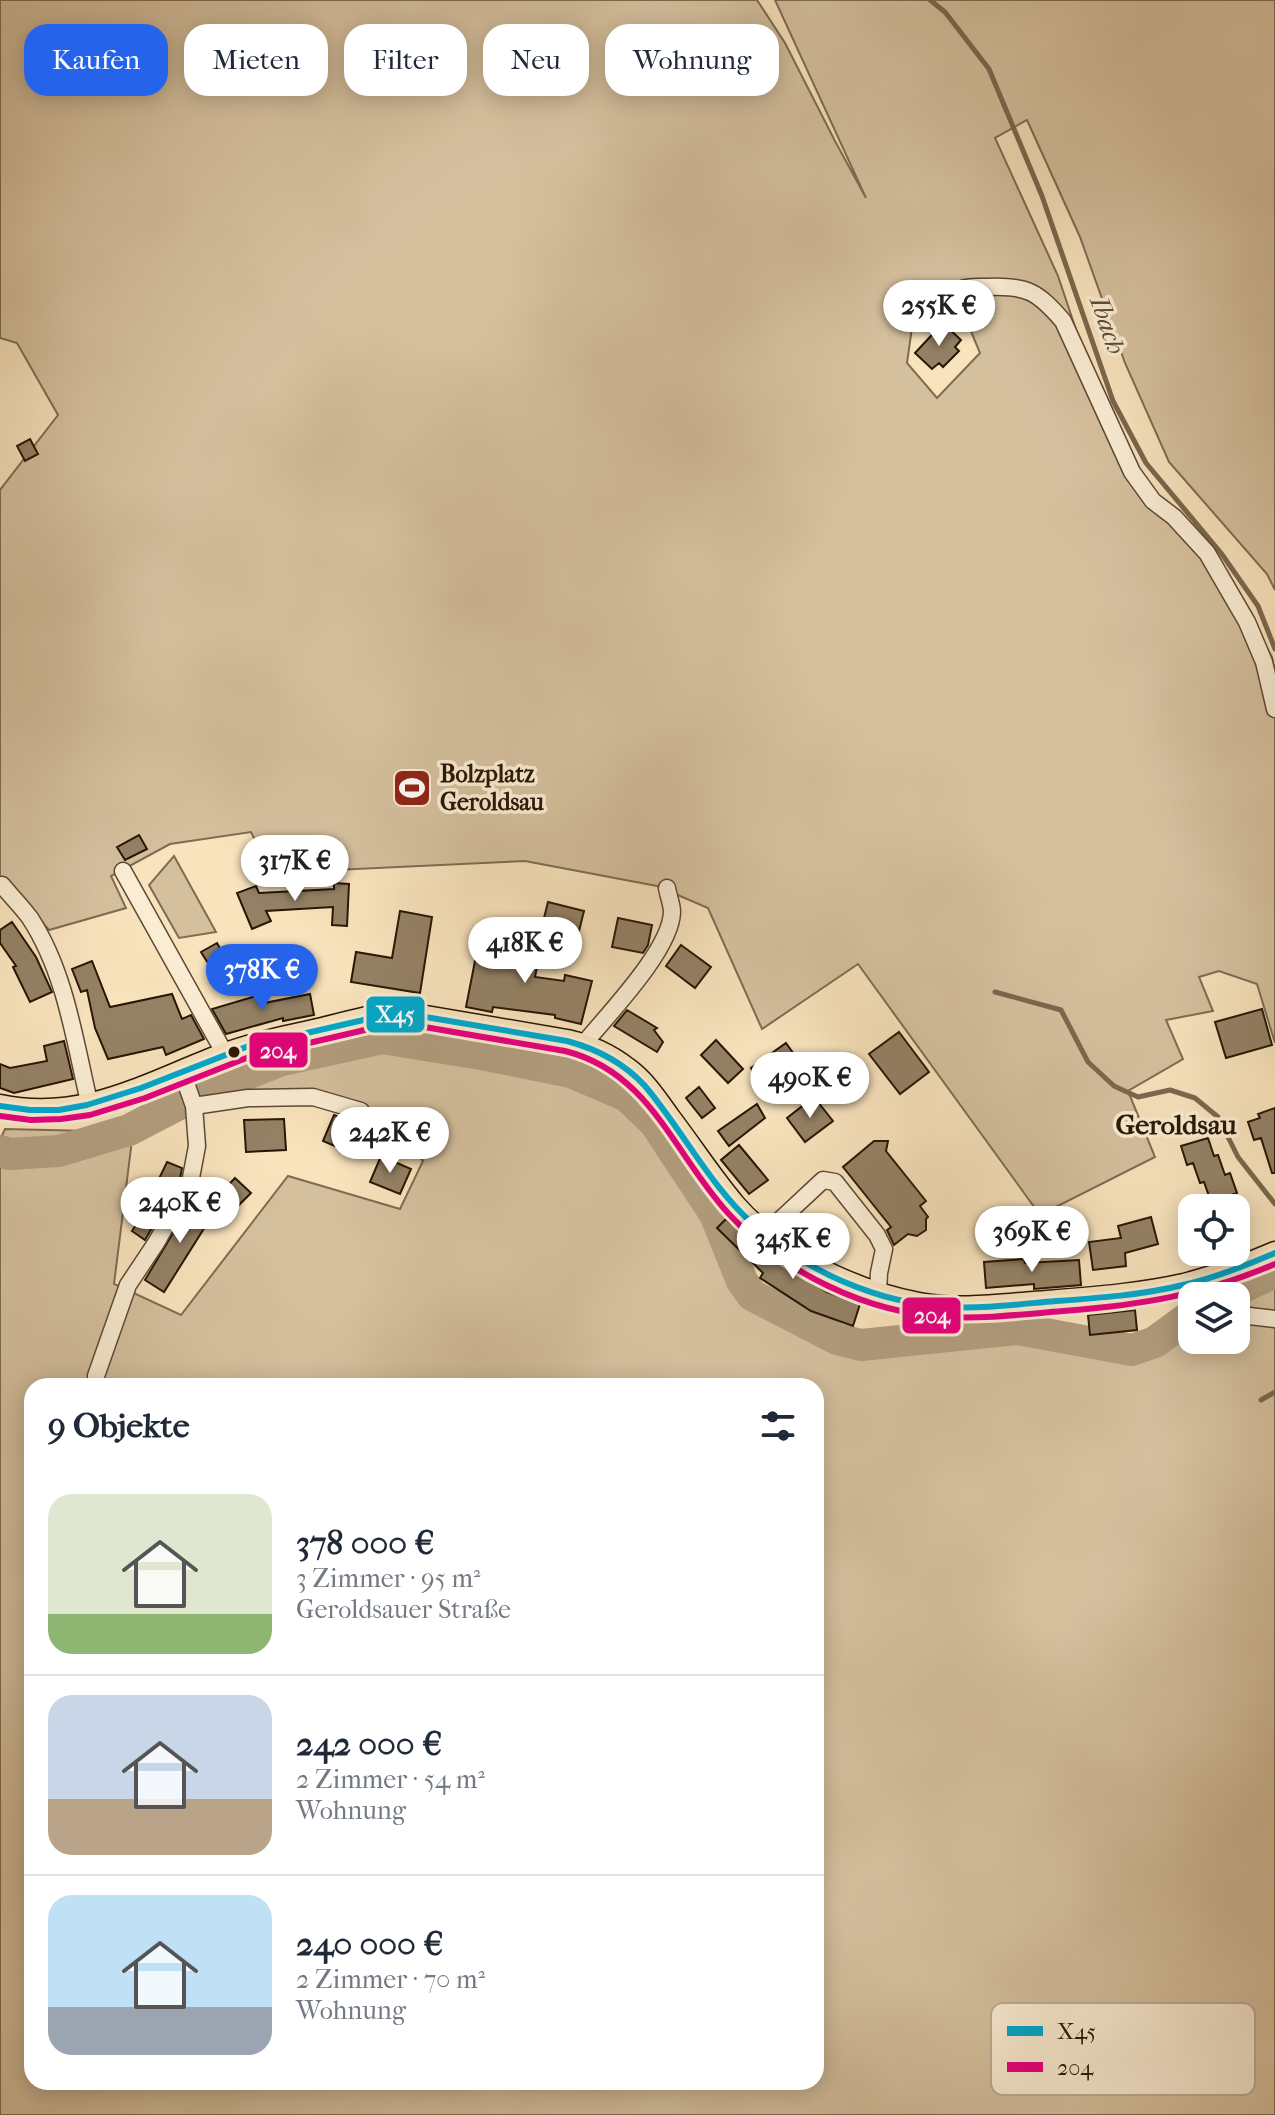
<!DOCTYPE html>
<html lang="de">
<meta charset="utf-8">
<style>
body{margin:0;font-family:"IM FELL French Canon",serif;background:#f6f6f7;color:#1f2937;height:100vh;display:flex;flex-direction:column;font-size:30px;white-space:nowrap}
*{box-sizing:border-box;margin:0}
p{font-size:26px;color:#747a83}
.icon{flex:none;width:44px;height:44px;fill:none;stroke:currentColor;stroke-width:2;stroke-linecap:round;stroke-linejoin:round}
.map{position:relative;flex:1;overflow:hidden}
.side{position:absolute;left:24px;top:1378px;width:800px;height:712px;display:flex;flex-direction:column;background:#fff;border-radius:24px;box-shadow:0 4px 20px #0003}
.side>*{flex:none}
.top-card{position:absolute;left:24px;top:24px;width:800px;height:72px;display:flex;gap:16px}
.tools{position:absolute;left:1178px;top:1194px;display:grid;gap:16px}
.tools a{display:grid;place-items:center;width:72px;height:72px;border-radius:16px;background:#fff;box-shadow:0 4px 20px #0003;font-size:40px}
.price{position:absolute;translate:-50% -68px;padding:0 18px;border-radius:28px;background:#fff;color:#222;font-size:26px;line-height:52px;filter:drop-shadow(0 2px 4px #0008)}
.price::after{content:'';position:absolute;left:50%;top:48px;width:24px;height:18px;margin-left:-12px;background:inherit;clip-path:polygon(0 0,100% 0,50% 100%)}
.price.on{background:#2563eb;color:#fff}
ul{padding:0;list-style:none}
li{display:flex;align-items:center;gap:24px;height:200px;padding:0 24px}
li+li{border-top:2px solid #e0e1e3}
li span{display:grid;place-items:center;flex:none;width:224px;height:160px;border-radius:24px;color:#555}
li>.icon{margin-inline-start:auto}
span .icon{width:96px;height:96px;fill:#fffc;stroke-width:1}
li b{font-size:34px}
h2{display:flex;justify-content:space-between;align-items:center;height:96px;padding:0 24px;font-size:34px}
.chip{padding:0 28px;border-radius:24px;background:#fff;box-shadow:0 4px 20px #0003;font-size:28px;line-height:72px}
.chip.on{background:#2563eb;color:#fff}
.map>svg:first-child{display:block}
</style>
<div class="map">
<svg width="1275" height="2115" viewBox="0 0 1275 2115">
<rect width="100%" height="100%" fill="#f8e3bd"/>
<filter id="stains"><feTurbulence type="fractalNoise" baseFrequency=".0025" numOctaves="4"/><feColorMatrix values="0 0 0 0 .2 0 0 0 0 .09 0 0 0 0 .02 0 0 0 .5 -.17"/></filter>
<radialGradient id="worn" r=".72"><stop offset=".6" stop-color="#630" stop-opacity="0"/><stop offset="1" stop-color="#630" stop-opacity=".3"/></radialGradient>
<path fill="#d5c09e" stroke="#7e6b52" stroke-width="2" fill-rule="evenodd" d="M 0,0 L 757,0 L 785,43 L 835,141 L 866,198 L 775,0 L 1275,0 L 1275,590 L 1267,574 L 1169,462 L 1125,363 L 1080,237 L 1027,120 L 995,138 L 1058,276 L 1122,466 L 1222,568 L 1272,657 L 1275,672 L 1275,1043 L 1257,984 L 1219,971 L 1199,977 L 1213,1011 L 1166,1020 L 1183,1059 L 1128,1091 L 1155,1157 L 1040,1215 L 858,964 L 762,1029 L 708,908 L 657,886 L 525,861 L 271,873 L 251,832 L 170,844 L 111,876 L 126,908 L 49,930 L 2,877 L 0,877 L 0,490 L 58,415 L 17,343 L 0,338 ZM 951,283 L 980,353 L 937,398 L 907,363 L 913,320 Z
M 174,856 L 216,932 L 179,938 L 149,885 Z
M 390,1022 L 506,1041 L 602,1063 L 640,1096 L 724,1217 L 732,1248 L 755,1289 L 856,1339 L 898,1337 L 905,1311 L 979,1325 L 1029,1325 L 1129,1346 L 1192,1332 L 1192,1340 L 1236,1340 L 1235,1279 L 1275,1262 L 1275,2115 L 0,2115 L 0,1140 L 5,1129 L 133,1132 L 114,1284 L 181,1315 L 288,1176 L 400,1209 L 423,1161 L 379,1110 L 313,1097 L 248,1098 L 245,1079 L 333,1052 ZM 32,1386 L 816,1386 L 816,2082 L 32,2082 Z"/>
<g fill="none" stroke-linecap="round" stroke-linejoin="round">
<path stroke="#7a674e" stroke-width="5" d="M 930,0 L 945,12 L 989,69 L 1042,196 L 1113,401 L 1146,463 L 1221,553 L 1258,606 L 1275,649
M 995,992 L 1061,1010 L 1088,1062 L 1114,1086 L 1138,1097 L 1170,1090 L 1195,1098 L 1218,1117 L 1238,1157 L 1275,1204
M 1261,1400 L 1275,1392"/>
<path stroke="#b19d7e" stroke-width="32" d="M 0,1151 L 9,1154 L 59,1151 L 129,1130 L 204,1091 L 282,1060 L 382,1038 L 481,1054 L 571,1072 L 627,1096 L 655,1123 L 715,1214 L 742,1281 L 752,1295 L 837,1339 L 861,1345 L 1018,1329 L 1132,1350 L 1155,1342 L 1192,1315
M 1224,1296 L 1275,1272"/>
</g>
<path fill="#948165" stroke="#281605" stroke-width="2" d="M 943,323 L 961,340 L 955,347 L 959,351 L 943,367 L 939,363 L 932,369 L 915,353 Z
M 30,439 L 38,454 L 25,461 L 17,446 Z
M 139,835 L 147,849 L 125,860 L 117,847 Z
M 334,883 L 349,884 L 347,926 L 332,925 L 333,907 L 266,911 L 271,921 L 252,929 L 237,893 L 256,886 L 259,893 L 334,889 Z
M 548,902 L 584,911 L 577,939 L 541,930 Z
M 400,911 L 432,917 L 420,993 L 351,982 L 356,952 L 392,958 Z
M 618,918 L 652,925 L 648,945 L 643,953 L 612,947 Z
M 12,922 L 36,957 L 52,992 L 30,1002 L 13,967 L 16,966 L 0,943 L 0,930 Z
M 500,936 L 541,947 L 535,977 L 564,981 L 565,975 L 592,981 L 581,1024 L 555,1018 L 555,1015 L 493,1007 L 492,1012 L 466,1007 L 475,961 L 493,964 Z
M 217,943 L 226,959 L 211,968 L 201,952 Z
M 681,945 L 711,967 L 695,988 L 666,966 Z
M 92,961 L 110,1007 L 172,994 L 182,1019 L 191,1015 L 204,1039 L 166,1055 L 163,1047 L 108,1059 L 95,1028 L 87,990 L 81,992 L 72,969 Z
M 310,994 L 314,1015 L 283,1021 L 283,1018 L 226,1034 L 212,1009 L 256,996 L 259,1004 Z
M 1262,1009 L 1272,1045 L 1226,1058 L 1215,1022 Z
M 627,1010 L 657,1028 L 654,1030 L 663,1042 L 657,1052 L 614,1026 Z
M 899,1032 L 929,1072 L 900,1094 L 869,1054 Z
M 716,1040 L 743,1069 L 728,1083 L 701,1055 Z
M 64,1041 L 73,1079 L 14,1093 L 0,1088 L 0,1064 L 10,1068 L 47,1061 L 44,1046 Z
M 786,1043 L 806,1071 L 770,1096 L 751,1068 Z
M 699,1087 L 715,1108 L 702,1118 L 686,1098 Z
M 814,1097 L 833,1121 L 805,1142 L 787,1118 Z
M 757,1104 L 765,1118 L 729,1146 L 718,1131 Z
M 1275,1108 L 1275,1173 L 1272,1173 L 1261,1138 L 1254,1140 L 1248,1122 L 1260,1118 L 1258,1114 Z
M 334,1115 L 374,1131 L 363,1158 L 323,1141 Z
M 284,1119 L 286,1150 L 246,1152 L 244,1120 Z
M 1208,1138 L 1214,1156 L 1218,1155 L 1225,1175 L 1230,1173 L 1237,1193 L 1211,1202 L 1204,1182 L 1200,1183 L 1193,1163 L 1187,1165 L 1181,1146 Z
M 874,1141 L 888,1141 L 886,1151 L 926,1201 L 920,1206 L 928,1217 L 926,1219 L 926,1230 L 917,1236 L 908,1234 L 894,1245 L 887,1230 L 891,1227 L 843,1167 Z
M 739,1145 L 768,1180 L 749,1194 L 721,1160 Z
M 381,1156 L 411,1169 L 400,1194 L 370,1182 Z
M 167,1162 L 182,1168 L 180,1179 L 145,1240 L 132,1231 L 159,1189 L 155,1187 Z
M 235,1178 L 251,1193 L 231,1213 L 216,1198 Z
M 194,1198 L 215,1211 L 164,1292 L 145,1280 Z
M 1151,1217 L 1158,1244 L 1125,1253 L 1126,1266 L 1093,1270 L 1089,1242 L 1121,1238 L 1118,1226 Z
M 726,1219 L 771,1261 L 773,1257 L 827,1292 L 860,1304 L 853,1326 L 811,1311 L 760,1278 L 763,1273 L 717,1228 Z
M 1024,1259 L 1025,1263 L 1079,1260 L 1081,1285 L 1034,1289 L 1034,1284 L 986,1288 L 984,1262 Z
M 1135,1310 L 1137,1330 L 1090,1335 L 1088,1315 Z"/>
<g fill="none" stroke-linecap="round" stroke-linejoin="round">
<g stroke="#5c4933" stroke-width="19">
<path id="minor" d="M 915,322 C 929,310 944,295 962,289 C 969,286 979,287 987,287 C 1027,285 1038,292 1063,321 L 1132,472 L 1153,501 L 1174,517 L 1207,553 L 1247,622 L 1264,662 L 1275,709
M 123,871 L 225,1054
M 2,885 C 11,896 22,907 30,918 C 66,973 75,1043 90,1106
M 583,1045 C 608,1014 671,950 672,912 C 672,904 668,895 667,888
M 194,1106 L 248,1098 L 313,1097 L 361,1111
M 764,1235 L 823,1180 L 835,1182 L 877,1235 L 884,1249 L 879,1273 L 878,1293
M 1213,1277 L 1222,1296
M 1236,1310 L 1249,1316 L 1275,1319
M 96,1376 L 128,1285 L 156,1243 L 190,1183 L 197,1146 L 194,1106 L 182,1072"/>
</g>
<g stroke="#281605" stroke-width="25">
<path id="major" d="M 0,1106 C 83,1124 148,1083 223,1055 C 253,1044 286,1037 318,1030 C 348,1023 377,1013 408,1014 L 567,1041 C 589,1046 609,1055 627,1069 C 645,1082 657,1101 670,1119 C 692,1148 712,1179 735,1206 C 779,1256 854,1292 919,1304 C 957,1311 996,1306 1034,1303 C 1083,1299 1135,1296 1184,1285 C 1215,1277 1245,1266 1275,1253"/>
</g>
<use href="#minor" stroke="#faedd4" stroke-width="16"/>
<use href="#major" stroke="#f8e3bd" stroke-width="22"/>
<g stroke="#faedd4" stroke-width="12">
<path id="bus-1" d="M 0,1106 L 30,1110 L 59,1110 L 87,1105 L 141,1088 L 246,1047 L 385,1015 L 408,1014 L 567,1041 C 597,1049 624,1063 645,1086 C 683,1131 710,1186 754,1225 C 805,1271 878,1303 947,1307 C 983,1309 1020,1304 1056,1301 C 1099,1298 1142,1295 1183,1285 C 1215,1278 1245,1266 1275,1253"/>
</g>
<g stroke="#faedd4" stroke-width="12">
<path id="bus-2" d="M 0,1116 L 31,1120 L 61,1119 L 90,1115 L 145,1098 L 249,1057 L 386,1025 L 407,1024 L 565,1051 C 650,1072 674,1154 728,1213 C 782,1272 868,1314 948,1317 C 986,1319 1025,1314 1063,1311 C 1142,1305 1202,1295 1275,1264"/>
</g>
<use href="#bus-1" stroke="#00a9ce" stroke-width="6"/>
<use href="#bus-2" stroke="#e5007d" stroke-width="6"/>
</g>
<defs>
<g id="stadium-square" transform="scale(2)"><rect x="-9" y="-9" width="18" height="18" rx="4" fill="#8f2418" stroke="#faedd4"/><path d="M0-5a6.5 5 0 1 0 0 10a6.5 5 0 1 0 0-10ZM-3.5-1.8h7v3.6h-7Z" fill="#fff"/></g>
</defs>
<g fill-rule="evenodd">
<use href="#stadium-square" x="412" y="788"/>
</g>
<circle fill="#281605" stroke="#faedd4" stroke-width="3" cx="234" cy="1052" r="7"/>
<g text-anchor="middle" stroke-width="7" stroke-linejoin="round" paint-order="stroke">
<g font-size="24" font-weight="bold" fill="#281605" stroke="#faedd4" text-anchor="start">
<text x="440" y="782">Bolzplatz<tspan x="440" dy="28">Geroldsau</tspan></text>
</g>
<g font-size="26" font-style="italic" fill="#5f4c35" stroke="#faedd4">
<text transform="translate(1108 325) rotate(71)" y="9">Ibach</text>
</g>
<g font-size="28" font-weight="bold" fill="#281605" stroke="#faedd4">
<text x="1176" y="1134">Geroldsau</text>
</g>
</g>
<rect x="991" y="2003" width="264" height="92" rx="12" fill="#faedd4" stroke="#bbac96" stroke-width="2"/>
<rect x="1007" y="2026" width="36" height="10" fill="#00a9ce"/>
<rect x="1007" y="2062" width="36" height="10" fill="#e5007d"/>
<g font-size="22" fill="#281605">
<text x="1057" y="2039">X45</text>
<text x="1057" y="2075">204</text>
</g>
<g stroke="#faedd4" stroke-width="3">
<rect x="365" y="995" width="61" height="39" rx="8" fill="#00a9ce"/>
<rect x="248" y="1031" width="61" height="38" rx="8" fill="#e5007d"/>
<rect x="901" y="1296" width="61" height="39" rx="8" fill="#e5007d"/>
</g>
<g font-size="22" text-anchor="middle" font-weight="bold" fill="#fff">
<text x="395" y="1022">X45</text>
<text x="278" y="1058">204</text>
<text x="932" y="1323">204</text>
</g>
<rect width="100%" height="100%" filter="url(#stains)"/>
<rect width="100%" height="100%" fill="url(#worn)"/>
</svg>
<div class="tools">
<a><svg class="icon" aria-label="locate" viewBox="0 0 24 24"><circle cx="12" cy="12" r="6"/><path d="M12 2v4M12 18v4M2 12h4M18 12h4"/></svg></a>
<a><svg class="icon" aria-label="layers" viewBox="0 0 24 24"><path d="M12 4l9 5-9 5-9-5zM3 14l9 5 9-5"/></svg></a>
</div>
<b class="price" style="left:939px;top:348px">255K €</b>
<b class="price" style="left:295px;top:903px">317K €</b>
<b class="price" style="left:525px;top:985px">418K €</b>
<b class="price on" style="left:262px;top:1012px">378K €</b>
<b class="price" style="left:810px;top:1120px">490K €</b>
<b class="price" style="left:390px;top:1175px">242K €</b>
<b class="price" style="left:180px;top:1245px">240K €</b>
<b class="price" style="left:1032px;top:1274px">369K €</b>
<b class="price" style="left:793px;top:1281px">345K €</b>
<div class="top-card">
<a class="chip on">Kaufen</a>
<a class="chip">Mieten</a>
<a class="chip">Filter</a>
<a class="chip">Neu</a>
<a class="chip">Wohnung</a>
</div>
<section class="side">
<h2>9 Objekte<svg class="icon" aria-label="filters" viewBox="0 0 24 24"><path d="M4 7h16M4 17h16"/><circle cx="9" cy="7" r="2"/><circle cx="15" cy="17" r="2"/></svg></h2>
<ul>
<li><span style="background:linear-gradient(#dfe7d0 75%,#8fb573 0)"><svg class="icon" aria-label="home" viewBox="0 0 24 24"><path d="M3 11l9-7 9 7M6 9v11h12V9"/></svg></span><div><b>378 000 €</b><p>3 Zimmer · 95 m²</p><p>Geroldsauer Straße</p></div></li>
<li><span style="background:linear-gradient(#c9d6e8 65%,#b9a48a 0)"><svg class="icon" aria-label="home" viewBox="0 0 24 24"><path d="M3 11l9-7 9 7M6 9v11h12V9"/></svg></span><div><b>242 000 €</b><p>2 Zimmer · 54 m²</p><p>Wohnung</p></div></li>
<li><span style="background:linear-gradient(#bfe0f5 70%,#9aa5b1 0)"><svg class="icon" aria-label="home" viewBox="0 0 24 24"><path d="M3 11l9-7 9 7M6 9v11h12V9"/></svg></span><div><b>240 000 €</b><p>2 Zimmer · 70 m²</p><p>Wohnung</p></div></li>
</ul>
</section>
</div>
